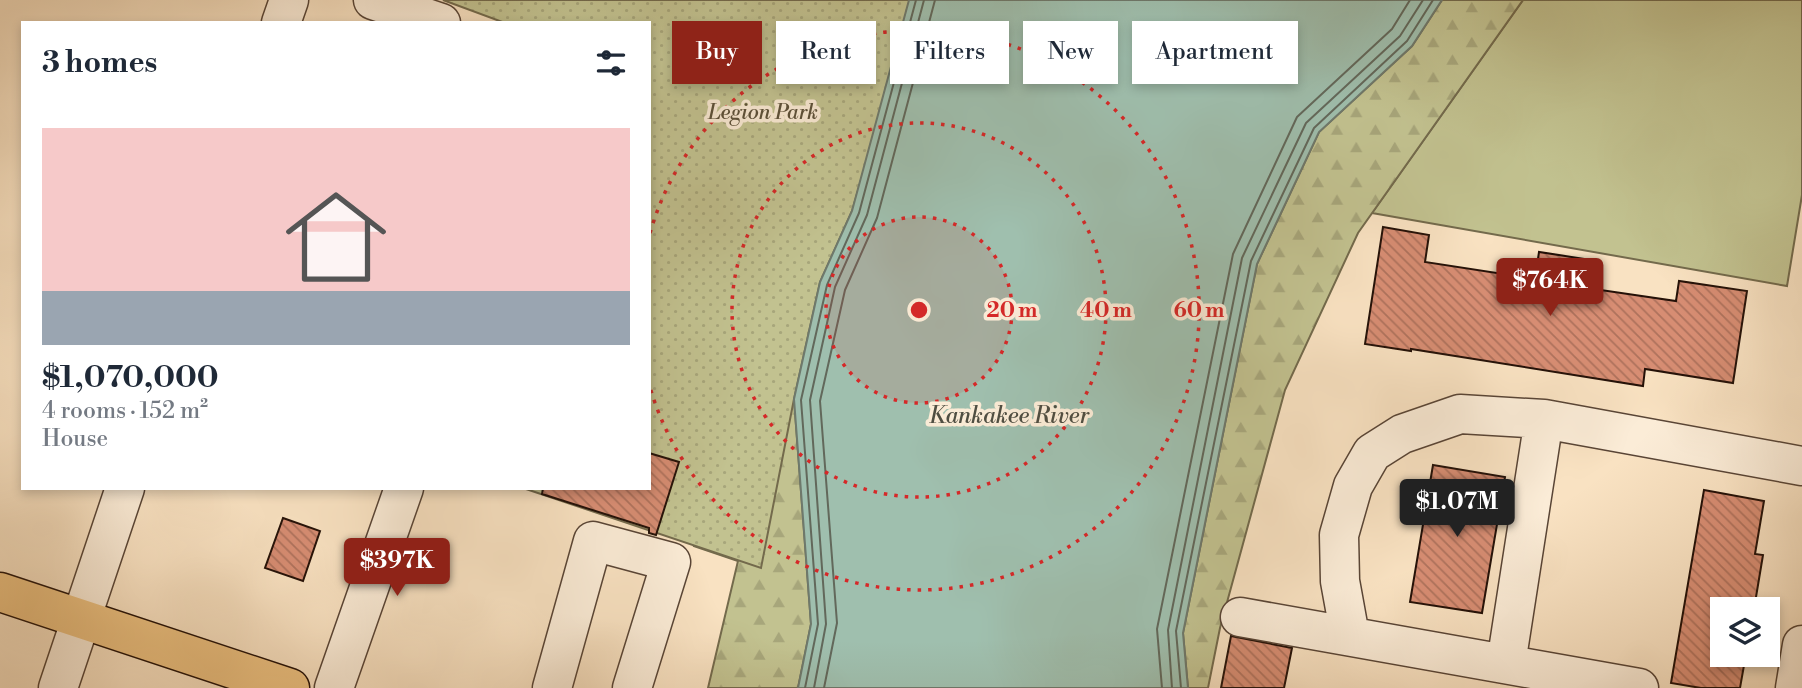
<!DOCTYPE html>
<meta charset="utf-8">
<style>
body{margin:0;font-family:"Libre Bodoni",serif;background:#f2f2f3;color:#1f2937;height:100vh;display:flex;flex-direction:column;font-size:26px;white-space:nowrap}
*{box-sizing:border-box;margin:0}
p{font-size:23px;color:#747a83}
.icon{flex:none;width:38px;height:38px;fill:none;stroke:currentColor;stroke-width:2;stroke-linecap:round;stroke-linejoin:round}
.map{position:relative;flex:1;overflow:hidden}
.side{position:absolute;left:21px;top:21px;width:630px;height:469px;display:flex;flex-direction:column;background:#fff;border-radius:0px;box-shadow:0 4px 10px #0003}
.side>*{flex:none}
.hud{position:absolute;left:672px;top:21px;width:665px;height:63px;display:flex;gap:14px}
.fabs{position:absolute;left:1710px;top:597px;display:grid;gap:14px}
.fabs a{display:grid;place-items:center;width:70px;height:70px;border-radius:0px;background:#fff;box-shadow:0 4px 10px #0003;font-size:35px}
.price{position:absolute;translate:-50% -60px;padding:0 16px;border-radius:7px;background:#8f2418;color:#fff;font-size:23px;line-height:46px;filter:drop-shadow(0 2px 4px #0008)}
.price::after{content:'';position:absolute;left:50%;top:42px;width:21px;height:16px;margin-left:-10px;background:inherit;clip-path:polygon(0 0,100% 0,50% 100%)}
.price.on{background:#222;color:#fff}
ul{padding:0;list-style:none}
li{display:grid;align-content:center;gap:14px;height:371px;padding:0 21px}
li+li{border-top:2px solid #e0e1e3}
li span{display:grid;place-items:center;height:217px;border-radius:0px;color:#555}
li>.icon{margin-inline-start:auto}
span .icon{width:126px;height:126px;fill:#fffc;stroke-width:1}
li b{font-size:30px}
h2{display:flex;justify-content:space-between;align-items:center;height:84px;padding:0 21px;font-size:30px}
.pill{padding:0 24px;border-radius:0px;background:#fff;box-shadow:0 4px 10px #0003;font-size:24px;line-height:63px}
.pill.on{background:#8f2418;color:#fff}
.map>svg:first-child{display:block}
</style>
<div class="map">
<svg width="1802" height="688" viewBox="0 0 1802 688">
<defs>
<pattern id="forest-firs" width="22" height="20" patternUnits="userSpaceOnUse" patternTransform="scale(1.75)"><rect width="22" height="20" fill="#c2c290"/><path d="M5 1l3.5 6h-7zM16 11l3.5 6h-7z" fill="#a7a67b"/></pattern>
<pattern id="park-dots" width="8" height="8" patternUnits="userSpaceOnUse" patternTransform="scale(1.75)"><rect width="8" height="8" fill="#c2c290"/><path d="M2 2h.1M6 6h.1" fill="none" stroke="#a7a67b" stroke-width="1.8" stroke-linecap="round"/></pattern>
<pattern id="building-back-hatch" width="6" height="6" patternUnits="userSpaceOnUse" patternTransform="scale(1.75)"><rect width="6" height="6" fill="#d78d73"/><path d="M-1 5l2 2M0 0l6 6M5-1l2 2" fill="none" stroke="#ae725c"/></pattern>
</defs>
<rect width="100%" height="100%" fill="#f9e2c2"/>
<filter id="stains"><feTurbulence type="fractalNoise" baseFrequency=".00286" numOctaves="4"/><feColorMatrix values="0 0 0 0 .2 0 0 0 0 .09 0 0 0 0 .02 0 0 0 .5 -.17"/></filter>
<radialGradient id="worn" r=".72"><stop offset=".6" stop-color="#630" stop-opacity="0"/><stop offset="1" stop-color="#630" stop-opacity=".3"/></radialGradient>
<path fill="#c2c290" stroke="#736a4c" stroke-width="2" d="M 1523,0 L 1802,0 L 1802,195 L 1787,286 L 1372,213 Z"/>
<path fill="url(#forest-firs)" stroke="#736a4c" stroke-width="2" d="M 1442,0 L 1523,0 L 1358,233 L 1285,390 L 1220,628 L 1208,688 L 1188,688 L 1183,633 L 1257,264 L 1319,132 L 1412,46 Z
M 815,304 L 794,399 L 811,624 L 798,688 L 708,688 L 738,561 L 694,546 L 759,324 Z"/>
<path fill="url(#park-dots)" stroke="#736a4c" stroke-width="2" d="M 443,0 L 913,0 L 852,211 L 820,282 L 794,399 L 761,568 L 523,488 L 649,488 L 649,23 L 505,23 Z"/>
<path fill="#9fbfae" stroke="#6e796c" stroke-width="2" d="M 909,0 L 1442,0 L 1412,46 L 1319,132 L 1257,264 L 1183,633 L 1188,688 L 798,688 L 811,624 L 794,399 L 820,282 L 852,211 Z"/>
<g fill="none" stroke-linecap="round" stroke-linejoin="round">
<path stroke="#62685b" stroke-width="2" d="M 805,688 L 818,624 L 801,400 L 827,285 L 859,213 L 916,0
M 814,688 L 826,624 L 810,400 L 835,287 L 867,215 L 924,0
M 824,688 L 837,623 L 820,401 L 845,290 L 877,218 L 935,0
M 1162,688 L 1157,629 L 1233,254 L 1297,117 L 1392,29 L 1410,0
M 1172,688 L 1168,630 L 1242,258 L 1306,123 L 1400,36 L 1423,0
M 1181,688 L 1176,631 L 1251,261 L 1314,128 L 1407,41 L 1433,0"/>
</g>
<path fill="url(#building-back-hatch)" stroke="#241108" stroke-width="2" d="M 1383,227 L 1429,235 L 1425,262 L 1535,279 L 1539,252 L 1585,259 L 1580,287 L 1676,301 L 1679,281 L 1747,291 L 1733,383 L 1645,369 L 1643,386 L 1411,349 L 1411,351 L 1365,344 Z
M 649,453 L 679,462 L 656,535 L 649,533 L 649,528 L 542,494 L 543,488 L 649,488 Z
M 1433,465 L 1505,477 L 1482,613 L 1410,602 Z
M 1704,490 L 1764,501 L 1755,554 L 1763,555 L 1754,609 L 1722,609 L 1722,654 L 1746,654 L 1740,688 L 1701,688 L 1671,683 Z
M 283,518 L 320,531 L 303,581 L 265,568 Z
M 1231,636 L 1292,648 L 1284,688 L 1221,688 Z"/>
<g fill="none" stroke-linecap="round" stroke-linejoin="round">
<g stroke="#594536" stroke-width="41">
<path id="minor" d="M 373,0 L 441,23
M 281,23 L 289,0
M 1240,617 L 1639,688
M 1350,636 L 1340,581 L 1339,535 L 1353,486 L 1372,453 L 1402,434 L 1460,414 L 1544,419 L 1802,466
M 1506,664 L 1544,419
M 58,688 L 125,488
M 334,688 L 404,488
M 552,688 L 593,541 L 671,562 L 632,688
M 1795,688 L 1802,645"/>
</g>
<g stroke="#241108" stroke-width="41">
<path id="major" d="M 0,592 L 290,688"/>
</g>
<use href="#minor" stroke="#fbecd7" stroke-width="38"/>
<use href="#major" stroke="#ecc181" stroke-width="38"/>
</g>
<circle cx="919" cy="310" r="93" fill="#d62828" fill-opacity=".12"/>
<g fill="none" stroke="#d62828" stroke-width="3.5" stroke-dasharray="3.5 7">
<circle cx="919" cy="310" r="93"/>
<circle cx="919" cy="310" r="187"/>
<path d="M650 233A280 280 0 1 1 650 387"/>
</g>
<g text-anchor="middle" stroke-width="7" stroke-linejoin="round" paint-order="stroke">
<g font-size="21" font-style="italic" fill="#5b4f38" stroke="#fbecd7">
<text x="763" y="119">Legion Park</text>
</g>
<g font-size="23" font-style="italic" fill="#4f4e42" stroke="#fbecd7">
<text x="1009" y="423">Kankakee River</text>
</g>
</g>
<circle cx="919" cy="310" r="10" fill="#d62828" stroke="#fbecd7" stroke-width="3.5"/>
<g font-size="21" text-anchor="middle" font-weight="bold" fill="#d62828" stroke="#fbecd7" stroke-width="7" stroke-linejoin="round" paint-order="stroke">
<text x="1012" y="317">20 m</text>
<text x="1106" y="317">40 m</text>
<text x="1199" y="317">60 m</text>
</g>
<rect width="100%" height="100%" filter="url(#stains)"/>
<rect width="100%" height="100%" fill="url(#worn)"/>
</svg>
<div class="fabs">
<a><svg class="icon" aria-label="layers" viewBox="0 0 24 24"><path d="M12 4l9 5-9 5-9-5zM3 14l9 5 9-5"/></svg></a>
</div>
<b class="price" style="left:1550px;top:318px">$764K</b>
<b class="price on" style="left:1457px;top:539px">$1.07M</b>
<b class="price" style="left:397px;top:598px">$397K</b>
<div class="hud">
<a class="pill on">Buy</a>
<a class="pill">Rent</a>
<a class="pill">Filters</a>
<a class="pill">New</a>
<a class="pill">Apartment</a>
</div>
<section class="side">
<h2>3 homes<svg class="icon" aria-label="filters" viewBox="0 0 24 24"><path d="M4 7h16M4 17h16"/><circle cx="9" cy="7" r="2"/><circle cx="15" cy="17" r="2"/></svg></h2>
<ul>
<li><span style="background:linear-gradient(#f6c9c9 75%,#9aa5b1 0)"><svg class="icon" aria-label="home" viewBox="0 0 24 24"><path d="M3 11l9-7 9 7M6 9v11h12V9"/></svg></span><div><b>$1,070,000</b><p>4 rooms · 152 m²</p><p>House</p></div></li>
</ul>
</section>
</div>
